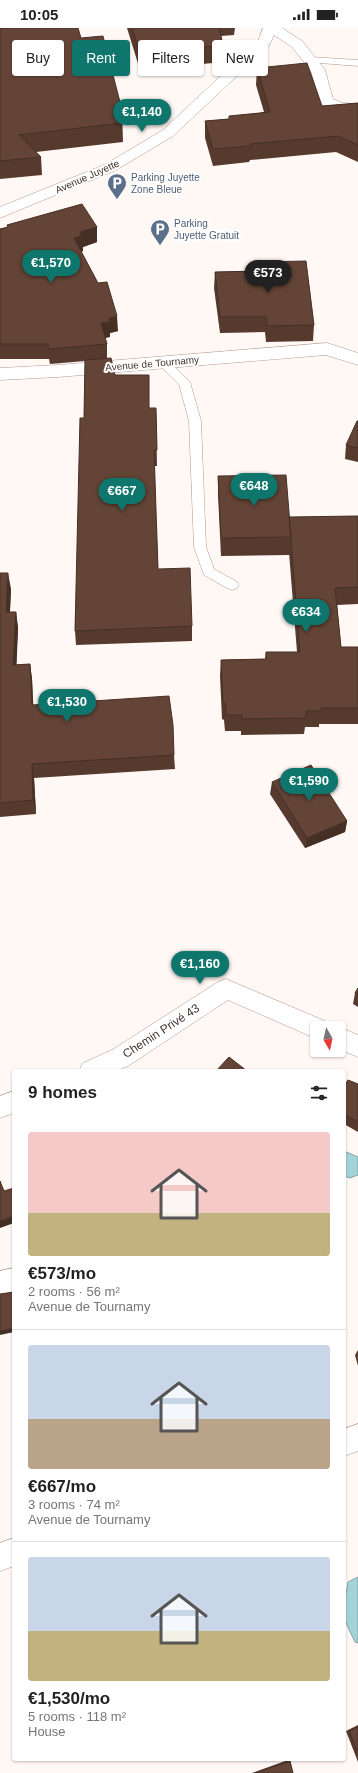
<!DOCTYPE html>
<meta charset="utf-8">
<style>
body{margin:0;font-family:Arial,sans-serif;background:#f2f2f2;color:#222;height:100vh;display:flex;flex-direction:column;font-size:15px;white-space:nowrap}
*{box-sizing:border-box;margin:0}
p{font-size:13px;color:#767676}
.icon{flex:none;width:22px;height:22px;fill:none;stroke:currentColor;stroke-width:2;stroke-linecap:round;stroke-linejoin:round}
.map{position:relative;flex:1;overflow:hidden}
.details{position:absolute;left:12px;top:1041px;width:334px;height:692px;display:flex;flex-direction:column;background:#fff;border-radius:4px;box-shadow:0 1px 3px #0004}
.details>*{flex:none}
.guide{position:absolute;left:12px;top:12px;width:334px;height:36px;display:flex;gap:8px}
.needle{width:26px;rotate:171deg}
.buttons{position:absolute;left:310px;top:993px;display:grid;gap:8px}
.buttons a{display:grid;place-items:center;width:36px;height:36px;border-radius:4px;background:#fff;box-shadow:0 1px 3px #0004;font-size:20px}
.price{position:absolute;translate:-50% -34px;padding:0 9px;border-radius:14px;background:#0f766e;color:#fff;font-size:13px;line-height:26px;filter:drop-shadow(0 1px 2px #0008)}
.price::after{content:'';position:absolute;left:50%;top:24px;width:12px;height:9px;margin-left:-6px;background:inherit;clip-path:polygon(0 0,100% 0,50% 100%)}
.price.on{background:#222;color:#fff}
ul{padding:0;list-style:none}
li{display:grid;align-content:center;gap:8px;height:212px;padding:0 16px}
li+li{border-top:1px solid #e0e0e0}
li span{display:grid;place-items:center;height:124px;border-radius:4px;color:#555}
li>.icon{margin-inline-start:auto}
span .icon{width:72px;height:72px;fill:#fffc;stroke-width:1}
li b{font-size:17px}
h2{display:flex;justify-content:space-between;align-items:center;height:48px;padding:0 16px;font-size:17px}
.tag{padding:0 14px;border-radius:4px;background:#fff;box-shadow:0 1px 3px #0004;font-size:14px;line-height:36px}
.tag.on{background:#0f766e;color:#fff}
.status{display:flex;justify-content:space-between;align-items:center;height:28px;padding:0 20px;background:#fff;direction:ltr}
.status svg{height:11px;fill:currentColor}
.map>svg:first-child{display:block}
</style>
<div class="status"><b>10:05</b><svg viewBox="0 0 49 12"><path d="M0 12V9h3v3zM5 12V6h3v6zM10 12V3h3v9zM15 12V0h3v12zM26 1h20v11H26zM47 4h2v5h-2z"/></svg></div>
<div class="map">
<svg width="358" height="1745" viewBox="0 0 358 1745">
<rect width="100%" height="100%" fill="#fff8f5"/>
<path fill="#a3d3d8" stroke="#86a4a5" d="M 344,1123 L 358,1129 L 358,1147 L 350,1150 L 344,1148 Z
M 358,1549 L 358,1615 L 355,1614 C 349,1601 340,1587 344,1572 C 346,1565 347,1562 348,1554 Z"/>
<g fill="none" stroke-linecap="round" stroke-linejoin="round">
<g stroke="#b5978a" stroke-width="1">
<path id="lane" d="M 310,29 L 358,32 L 358,38 L 307,34 L 305,32 Z
M 162,330 L 166,331 L 190,354 L 201,393 L 206,519 L 214,541 L 237,554 L 239,557 L 237,560 L 232,562 L 227,560 L 204,547 L 194,519 L 189,393 L 179,356 L 156,334 L 158,331 Z"/>
</g>
<g stroke="#b5978a" stroke-width="1">
<path id="street" d="M 263,0 L 282,0 L 302,13 L 325,42 L 333,71 L 343,75 L 358,76 L 358,84 L 342,83 L 321,77 L 311,43 L 292,19 L 274,7 L 269,18 L 173,108 L 116,142 L 0,190 L 0,179 L 106,136 L 163,102 L 258,13 Z
M 327,315 L 358,325 L 358,337 L 326,327 L 58,349 L 0,352 L 0,340 L 58,337 Z
M 226,951 L 325,993 L 329,1000 L 317,1000 L 317,1011 L 228,972 L 128,1038 L 116,1043 L 79,1043 L 83,1035 L 112,1022 L 218,954 Z
M 339,999 L 358,1007 L 358,1029 L 339,1021 L 339,1000 L 337,1000 Z
M 14,1063 L 14,1085 L 0,1090 L 0,1068 Z
M 14,1240 L 14,1266 L 0,1269 L 0,1243 Z
M 358,1396 L 358,1423 L 344,1428 L 344,1401 Z
M 14,1510 L 14,1538 L 0,1543 L 0,1515 Z"/>
</g>
<use href="#lane" fill="#fff" fill-rule="evenodd"/>
<use href="#street" fill="#fff" fill-rule="evenodd"/>
</g>
<path fill="#563a2e" d="M 0,0 L 81,10 L 122,82 L 123,114 L 36,124 L 41,129 L 42,147 L 0,151 Z
M 127,0 L 235,0 L 234,7 L 221,8 L 223,17 L 223,34 L 140,42 Z
M 257,40 L 322,78 L 358,75 L 358,134 L 336,124 L 250,132 L 249,134 L 213,138 L 205,110 L 205,93 L 229,91 L 264,84 L 256,57 Z
M 7,197 L 97,199 L 97,214 L 83,219 L 83,223 L 81,224 L 118,303 L 110,305 L 110,309 L 105,310 L 107,316 L 107,330 L 115,347 L 149,380 L 156,380 L 157,438 L 154,438 L 158,541 L 192,598 L 192,613 L 76,617 L 75,603 L 84,390 L 85,333 L 50,336 L 49,331 L 0,331 L 0,201 L 7,199 Z
M 260,234 L 314,297 L 313,313 L 266,314 L 265,304 L 220,305 L 214,260 L 215,244 L 260,243 Z
M 358,393 L 358,434 L 345,431 L 346,417 Z
M 218,448 L 289,491 L 358,488 L 358,576 L 337,577 L 341,619 L 358,619 L 358,696 L 319,696 L 319,699 L 305,699 L 304,706 L 241,707 L 241,703 L 225,703 L 224,692 L 222,691 L 220,648 L 221,632 L 265,631 L 266,624 L 297,624 L 289,525 L 289,527 L 221,528 L 218,466 Z
M 0,545 L 11,561 L 10,584 L 16,584 L 18,600 L 16,637 L 30,636 L 32,651 L 33,677 L 174,727 L 175,741 L 34,750 L 36,786 L 0,789 Z
M 272,754 L 347,793 L 345,804 L 305,820 L 270,766 Z
M 358,960 L 358,979 L 353,976 L 355,965 Z
M 358,1056 L 358,1104 L 344,1096 L 344,1059 Z
M 358,1322 L 358,1338 L 355,1327 Z
M 358,1697 L 358,1734 L 346,1703 Z
M 288,1732 L 290,1733 L 293,1745 L 252,1745 Z"/>
<path fill="#463026" d="M 97,199 L 97,214 L 83,219 L 83,223 L 75,225 L 74,210 L 80,204 Z
M 117,288 L 118,303 L 110,305 L 110,309 L 102,310 L 101,295 L 109,290 Z
M 8,545 L 11,561 L 9,600 L 6,584 Z
M 16,584 L 18,600 L 16,652 L 13,637 Z
M 30,636 L 32,651 L 34,691 L 32,677 Z
M 32,736 L 34,750 L 36,786 L 33,772 Z
M 347,793 L 345,804 L 305,820 L 307,810 Z
M 14,1188 L 14,1195 L 0,1200 L 0,1193 Z
M 14,1300 L 14,1304 L 0,1307 L 0,1303 Z"/>
<path fill="#644436" stroke="#463026" d="M 0,0 L 78,0 L 81,10 L 103,8 L 122,82 L 119,82 L 122,95 L 19,107 L 41,129 L 0,133 Z
M 132,0 L 219,0 L 223,17 L 140,25 Z
M 307,35 L 322,78 L 358,75 L 358,117 L 338,108 L 250,116 L 250,118 L 213,121 L 205,93 L 229,91 L 229,88 L 270,84 L 257,40 Z
M 82,176 L 97,199 L 80,204 L 82,208 L 74,210 L 98,255 L 107,254 L 117,288 L 109,290 L 110,294 L 101,295 L 107,316 L 49,321 L 48,316 L 0,316 L 0,201 L 8,199 L 7,197 Z
M 306,233 L 314,297 L 267,298 L 266,289 L 220,289 L 215,244 L 262,243 L 260,234 Z
M 111,330 L 115,347 L 149,347 L 149,380 L 156,380 L 157,422 L 154,422 L 158,541 L 190,540 L 192,598 L 75,603 L 80,390 L 84,390 L 85,332 Z
M 357,393 L 358,393 L 358,420 L 346,417 Z
M 286,447 L 291,509 L 221,510 L 218,448 Z
M 358,488 L 358,559 L 335,560 L 341,619 L 358,619 L 358,680 L 321,680 L 321,683 L 306,683 L 306,690 L 242,691 L 242,687 L 226,687 L 225,675 L 223,675 L 221,632 L 266,631 L 266,624 L 300,624 L 289,489 Z
M 0,545 L 8,545 L 6,584 L 16,584 L 13,637 L 30,636 L 32,677 L 169,668 L 173,697 L 174,727 L 32,736 L 33,772 L 0,775 Z
M 311,737 L 347,793 L 307,810 L 272,754 Z
M 358,960 L 358,966 L 355,965 Z
M 229,1029 L 247,1043 L 216,1043 Z
M 348,1052 L 358,1056 L 358,1094 L 344,1086 L 344,1059 Z
M 0,1153 L 4,1163 L 14,1160 L 14,1188 L 0,1193 Z
M 14,1264 L 14,1300 L 0,1303 L 0,1266 Z
M 358,1699 L 358,1725 L 349,1703 Z
M 290,1733 L 293,1745 L 255,1745 Z"/>
<defs>
<g id="parking-pin" transform="scale(1)"><path d="M0 17L-7.5 6A9.5 9.5 0 1 1 7.5 6Z" fill="#5c6f8a" stroke="#fff"/><path d="M-3.5-5.5H1a3.5 3.5 0 0 1 0 7H-1V5.5H-3.5ZM-1-3.4V-.6H.8a1.4 1.4 0 0 0 0-2.8Z" fill="#fff"/></g>
</defs>
<g fill-rule="evenodd">
<use href="#parking-pin" x="117" y="155"/>
<use href="#parking-pin" x="160" y="201"/>
</g>
<g text-anchor="middle" stroke-width="4" stroke-linejoin="round" paint-order="stroke">
<g font-size="10" fill="#41352f" stroke="#fff">
<text transform="translate(87 148) rotate(-24)" y="4">Avenue Juyette</text>
<text transform="translate(152 335) rotate(-5)" y="4">Avenue de Tournamy</text>
</g>
<g font-size="10" fill="#4e5e75" stroke="#fff" text-anchor="start">
<text x="131" y="153">Parking Juyette<tspan x="131" dy="12">Zone Bleue</tspan></text>
<text x="174" y="199">Parking<tspan x="174" dy="12">Juyette Gratuit</tspan></text>
</g>
<g font-size="12" fill="#41352f" stroke="#fff">
<text transform="translate(161 1003) rotate(-33)" y="4">Chemin Privé 43</text>
</g>
</g>
</svg>
<div class="buttons">
<a><svg class="needle" viewBox="-14 -14 28 28"><path d="M0-13l5 13h-10z" fill="#e53935"/><path d="M0 13l5-13h-10z" fill="#767676"/></svg></a>
</div>
<b class="price" style="left:142px;top:105px">€1,140</b>
<b class="price" style="left:51px;top:256px">€1,570</b>
<b class="price on" style="left:268px;top:266px">€573</b>
<b class="price" style="left:254px;top:479px">€648</b>
<b class="price" style="left:122px;top:484px">€667</b>
<b class="price" style="left:306px;top:605px">€634</b>
<b class="price" style="left:67px;top:695px">€1,530</b>
<b class="price" style="left:309px;top:774px">€1,590</b>
<b class="price" style="left:200px;top:957px">€1,160</b>
<div class="guide">
<a class="tag">Buy</a>
<a class="tag on">Rent</a>
<a class="tag">Filters</a>
<a class="tag">New</a>
</div>
<section class="details">
<h2>9 homes<svg class="icon" aria-label="filters" viewBox="0 0 24 24"><path d="M4 7h16M4 17h16"/><circle cx="9" cy="7" r="2"/><circle cx="15" cy="17" r="2"/></svg></h2>
<ul>
<li><span style="background:linear-gradient(#f6c9c9 65%,#c2b280 0)"><svg class="icon" aria-label="home" viewBox="0 0 24 24"><path d="M3 11l9-7 9 7M6 9v11h12V9"/></svg></span><div><b>€573/mo</b><p>2 rooms · 56 m²</p><p>Avenue de Tournamy</p></div></li>
<li><span style="background:linear-gradient(#c9d6e8 60%,#b9a48a 0)"><svg class="icon" aria-label="home" viewBox="0 0 24 24"><path d="M3 11l9-7 9 7M6 9v11h12V9"/></svg></span><div><b>€667/mo</b><p>3 rooms · 74 m²</p><p>Avenue de Tournamy</p></div></li>
<li><span style="background:linear-gradient(#c9d6e8 60%,#c2b280 0)"><svg class="icon" aria-label="home" viewBox="0 0 24 24"><path d="M3 11l9-7 9 7M6 9v11h12V9"/></svg></span><div><b>€1,530/mo</b><p>5 rooms · 118 m²</p><p>House</p></div></li>
</ul>
</section>
</div>
